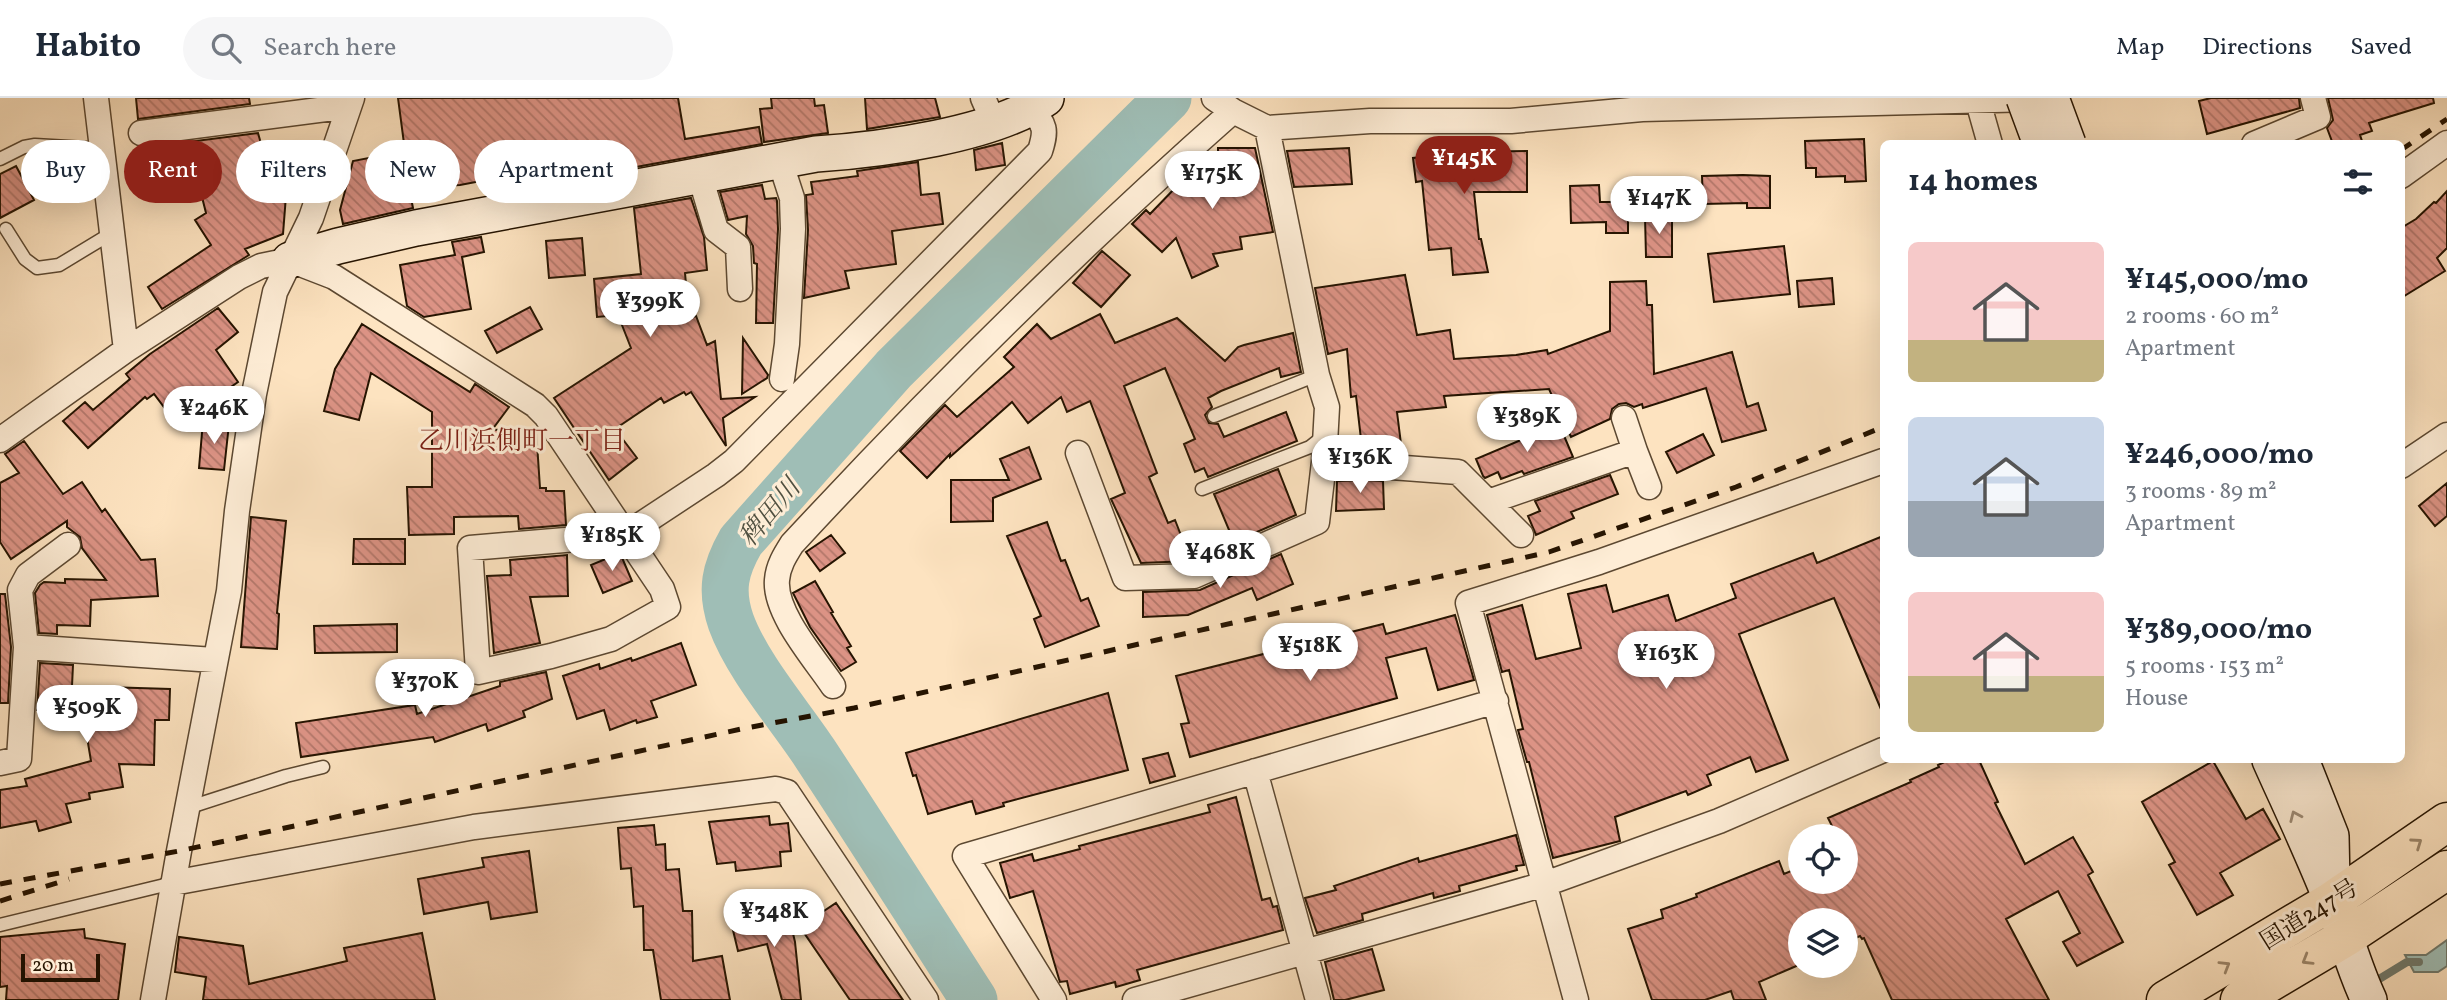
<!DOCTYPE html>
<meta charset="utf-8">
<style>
body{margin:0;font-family:Vollkorn,"Noto Serif JP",serif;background:#f6f6f7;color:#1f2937;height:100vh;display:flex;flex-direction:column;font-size:26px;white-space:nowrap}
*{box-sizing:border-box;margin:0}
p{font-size:23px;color:#747a83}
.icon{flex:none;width:38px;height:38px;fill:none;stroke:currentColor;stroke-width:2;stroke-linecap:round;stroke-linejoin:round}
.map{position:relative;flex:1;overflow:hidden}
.sheet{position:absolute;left:1880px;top:42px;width:525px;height:623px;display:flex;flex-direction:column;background:#fff;border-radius:10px;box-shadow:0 7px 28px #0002}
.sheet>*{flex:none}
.top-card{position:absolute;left:21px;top:42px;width:665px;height:63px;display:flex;gap:14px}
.tools{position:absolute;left:1788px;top:726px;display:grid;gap:14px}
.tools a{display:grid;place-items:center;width:70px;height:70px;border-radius:50%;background:#fff;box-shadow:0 7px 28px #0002;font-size:35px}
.scale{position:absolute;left:21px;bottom:18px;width:79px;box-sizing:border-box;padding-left:7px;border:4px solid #261401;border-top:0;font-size:19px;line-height:24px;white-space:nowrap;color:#261401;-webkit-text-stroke:5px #feedd6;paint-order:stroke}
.price{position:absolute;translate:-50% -60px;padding:0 16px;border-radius:24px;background:#fff;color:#222;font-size:23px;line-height:46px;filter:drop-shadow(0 2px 4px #0008)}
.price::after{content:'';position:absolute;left:50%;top:42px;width:21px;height:16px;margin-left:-10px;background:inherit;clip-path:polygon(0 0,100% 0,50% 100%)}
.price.current{background:#8f2418;color:#fff}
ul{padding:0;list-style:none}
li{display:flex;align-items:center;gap:21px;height:175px;padding:0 28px}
li span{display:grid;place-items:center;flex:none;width:196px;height:140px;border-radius:10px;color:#555}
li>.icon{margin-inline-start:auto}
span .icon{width:84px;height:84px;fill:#fffc;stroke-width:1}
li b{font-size:30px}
h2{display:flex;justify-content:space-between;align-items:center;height:84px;padding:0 28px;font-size:30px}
.pill{padding:0 24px;border-radius:32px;background:#fff;box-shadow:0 7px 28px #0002;font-size:24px;line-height:63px}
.pill.current{background:#8f2418;color:#fff}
header{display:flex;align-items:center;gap:42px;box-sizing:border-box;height:98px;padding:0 35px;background:#fff;border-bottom:2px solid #e0e1e3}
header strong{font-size:33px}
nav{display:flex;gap:38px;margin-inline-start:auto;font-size:24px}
.search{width:490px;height:63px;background:#f6f6f7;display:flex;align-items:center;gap:18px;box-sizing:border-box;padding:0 24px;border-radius:38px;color:#747a83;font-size:26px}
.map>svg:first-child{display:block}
</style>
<header>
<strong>Habito</strong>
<div class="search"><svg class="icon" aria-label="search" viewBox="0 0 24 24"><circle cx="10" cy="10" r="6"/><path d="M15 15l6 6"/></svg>Search here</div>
<nav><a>Map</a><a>Directions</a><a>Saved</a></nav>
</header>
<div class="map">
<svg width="2447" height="902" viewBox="0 0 2447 902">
<defs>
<pattern id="building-back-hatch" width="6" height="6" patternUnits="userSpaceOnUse" patternTransform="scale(1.75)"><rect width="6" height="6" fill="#dc9385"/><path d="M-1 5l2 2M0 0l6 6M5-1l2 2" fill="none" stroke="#b2776a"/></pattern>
</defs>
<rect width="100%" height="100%" fill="#fde3c0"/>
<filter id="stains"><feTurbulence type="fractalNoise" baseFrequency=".00286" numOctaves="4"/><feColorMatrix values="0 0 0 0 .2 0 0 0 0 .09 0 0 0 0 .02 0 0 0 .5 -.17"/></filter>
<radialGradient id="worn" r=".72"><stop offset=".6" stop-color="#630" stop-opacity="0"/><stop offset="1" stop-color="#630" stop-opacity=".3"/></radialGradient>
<path fill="#9fbeb6" stroke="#6f7a6e" stroke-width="2" d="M 2447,842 L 2447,868 L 2438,874 L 2414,874 L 2405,857 L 2426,857 Z"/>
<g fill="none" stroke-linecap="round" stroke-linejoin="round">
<path stroke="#6f7a6e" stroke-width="8" d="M 2371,886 L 2407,864 L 2419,864"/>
<path stroke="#9fbeb6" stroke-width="47" d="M 974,902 C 921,819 868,736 814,654 C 788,615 747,568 731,524 C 720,492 725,471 741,443 L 894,271 L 1168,0"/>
</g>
<path fill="url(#building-back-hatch)" stroke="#261401" stroke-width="2" d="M 136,0 L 249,0 L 250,6 L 138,21 Z
M 398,0 L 678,0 L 685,41 L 759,29 L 762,46 L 625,71 L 625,66 L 573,70 L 573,65 L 534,73 L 497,78 L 497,80 L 460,87 L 409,90 L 413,110 L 343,126 L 340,112 L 353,63 L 405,53 Z
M 771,0 L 814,0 L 815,8 L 824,7 L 828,35 L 764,44 L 760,11 L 772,10 Z
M 865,0 L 935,0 L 940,19 L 867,31 Z
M 2211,0 L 2299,0 L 2300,10 L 2207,36 L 2199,3 Z
M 2328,0 L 2433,0 L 2434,5 L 2369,25 L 2372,33 L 2360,37 L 2363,46 L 2333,46 L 2327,30 L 2333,22 Z
M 258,35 L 270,78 L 288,72 L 283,136 L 245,151 L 249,157 L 162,211 L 148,189 L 211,147 L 195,122 L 206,115 L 197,79 L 144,85 L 141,50 Z
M 1465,40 L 1466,54 L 1527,53 L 1527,94 L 1474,94 L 1479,141 L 1481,141 L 1488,174 L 1453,177 L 1451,150 L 1429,152 L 1422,83 L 1416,84 L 1413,60 L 1431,58 L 1431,50 L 1443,48 L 1443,42 Z
M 1864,41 L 1866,83 L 1845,84 L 1845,78 L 1816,79 L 1816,70 L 1806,70 L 1805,43 Z
M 1002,45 L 1005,67 L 976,72 L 974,52 Z
M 1218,50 L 1255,50 L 1273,134 L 1240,139 L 1242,151 L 1213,156 L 1218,168 L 1192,180 L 1176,140 L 1162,154 L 1132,126 L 1146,112 L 1150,116 L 1178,87 L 1181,90 L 1218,65 Z
M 1349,50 L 1352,86 L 1294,89 L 1287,53 Z
M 918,64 L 921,97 L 939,95 L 943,126 L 892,133 L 896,166 L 845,173 L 849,190 L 804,200 L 808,132 L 806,97 L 813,96 L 811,84 L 858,78 L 857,73 Z
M 16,68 L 34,102 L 0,120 L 0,76 Z
M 1743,77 L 1770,78 L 1770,110 L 1747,110 L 1747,105 L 1703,106 L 1702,78 Z
M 762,87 L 765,101 L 776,100 L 777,103 L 778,131 L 773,225 L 756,225 L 757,166 L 754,165 L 753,148 L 746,136 L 747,118 L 728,122 L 720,94 Z
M 1599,87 L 1600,104 L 1628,104 L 1628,135 L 1606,135 L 1606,124 L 1571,125 L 1570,88 Z
M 2447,93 L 2447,150 L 2437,160 L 2445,173 L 2401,200 L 2401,130 L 2416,121 L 2434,104 L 2436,105 Z
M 691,100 L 704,139 L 707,172 L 685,175 L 689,220 L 696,218 L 707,247 L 715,243 L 721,301 L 755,299 L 723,320 L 726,348 L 691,294 L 686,297 L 684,294 L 664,305 L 661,300 L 615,331 L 637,360 L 609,382 L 554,300 L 631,250 L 618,217 L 597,219 L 594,181 L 641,176 L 634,110 Z
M 1645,118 L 1672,118 L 1672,159 L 1646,159 Z
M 481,139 L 484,154 L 462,159 L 471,211 L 424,219 L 407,208 L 400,167 L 455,157 L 452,144 Z
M 582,140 L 585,177 L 549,180 L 546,143 Z
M 1784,148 L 1790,196 L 1714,204 L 1708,156 Z
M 1102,153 L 1130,177 L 1101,209 L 1073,185 Z
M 1405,177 L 1417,237 L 1450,232 L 1454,261 L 1516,257 L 1547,252 L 1548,256 L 1610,233 L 1610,184 L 1646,183 L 1647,207 L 1652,207 L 1654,276 L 1732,254 L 1747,309 L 1758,305 L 1766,332 L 1722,344 L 1706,290 L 1643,310 L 1642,306 L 1634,309 L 1626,305 L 1619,306 L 1612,311 L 1610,321 L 1571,339 L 1549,291 L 1444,298 L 1446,309 L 1397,314 L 1402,354 L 1370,352 L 1368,340 L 1361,341 L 1356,298 L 1351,299 L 1347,251 L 1328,256 L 1315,190 Z
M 1832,180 L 1834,206 L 1799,209 L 1797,183 Z
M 530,209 L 542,231 L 497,255 L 485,233 Z
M 218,210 L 238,234 L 216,252 L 238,284 L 205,307 L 205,303 L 176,325 L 154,296 L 147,301 L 145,299 L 88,350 L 63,323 L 85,304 L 93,312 L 130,281 L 126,276 L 150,256 Z
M 1100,216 L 1115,245 L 1177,220 L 1225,263 L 1238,249 L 1244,247 L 1293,235 L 1301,274 L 1281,279 L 1279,270 L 1221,293 L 1208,300 L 1212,309 L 1205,317 L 1209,325 L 1218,326 L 1224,339 L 1286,314 L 1297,343 L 1208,379 L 1204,370 L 1195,374 L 1184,346 L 1195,341 L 1165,270 L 1124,288 L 1157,375 L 1149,379 L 1168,425 L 1175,422 L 1191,463 L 1141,465 L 1111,401 L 1125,395 L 1090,303 L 1067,314 L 1061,299 L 1028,325 L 1012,304 L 950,359 L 950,356 L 927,380 L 900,353 L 945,307 L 957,319 L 1014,269 L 1004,259 L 1037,226 L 1051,241 Z
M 362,226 L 470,294 L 475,286 L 509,309 L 492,332 L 536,330 L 540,390 L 546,390 L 546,393 L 564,393 L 566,427 L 519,431 L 518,418 L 454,419 L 454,436 L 409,437 L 407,389 L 432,389 L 432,314 L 371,275 L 359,322 L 324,313 L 335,271 Z
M 743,240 L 768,277 L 767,280 L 742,296 Z
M 203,323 L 229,326 L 224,372 L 199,370 Z
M 1559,326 L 1573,359 L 1524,376 L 1522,373 L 1501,381 L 1498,374 L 1485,380 L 1483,378 L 1476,361 Z
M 1703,336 L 1714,357 L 1677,375 L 1666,354 Z
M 24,343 L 63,396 L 82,384 L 102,414 L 105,411 L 141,462 L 155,461 L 158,498 L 91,502 L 90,528 L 57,527 L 57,536 L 39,535 L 35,495 L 40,487 L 44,484 L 65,485 L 65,481 L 106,482 L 82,450 L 80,439 L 67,429 L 67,423 L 11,461 L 0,444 L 0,385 L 19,375 L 5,356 Z
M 1029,349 L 1041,381 L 993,400 L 993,423 L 951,424 L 951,382 L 1009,382 L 1000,361 Z
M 1278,371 L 1296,417 L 1234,444 L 1214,396 Z
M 1610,377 L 1618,396 L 1571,414 L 1574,420 L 1536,437 L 1528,418 L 1540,413 L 1535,403 Z
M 1365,382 L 1383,383 L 1384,411 L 1336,413 L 1337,383 Z
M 2447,385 L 2447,418 L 2435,428 L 2419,408 Z
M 251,419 L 286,423 L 277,515 L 279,516 L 277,551 L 241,549 Z
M 1047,424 L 1061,463 L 1065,462 L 1081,503 L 1088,500 L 1099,528 L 1045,549 L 1034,521 L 1041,518 L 1007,438 Z
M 831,437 L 845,455 L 820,473 L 806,454 Z
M 1883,438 L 1883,616 L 1834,500 L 1739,536 L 1788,662 L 1756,674 L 1750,659 L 1707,677 L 1711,687 L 1688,697 L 1686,693 L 1615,719 L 1620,743 L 1553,760 L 1529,664 L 1527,664 L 1518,632 L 1523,631 L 1509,572 L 1502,574 L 1487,517 L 1522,507 L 1536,561 L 1581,550 L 1568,496 L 1606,487 L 1613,514 L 1668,497 L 1676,523 L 1736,500 L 1731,486 L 1813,455 L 1817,465 Z
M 354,441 L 405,441 L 405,466 L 353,466 Z
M 620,455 L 632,483 L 603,495 L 591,467 Z
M 1281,456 L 1293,486 L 1257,502 L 1252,490 L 1188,517 L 1143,519 L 1143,494 L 1200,492 Z
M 567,457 L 568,498 L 530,499 L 540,545 L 494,555 L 487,478 L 511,477 L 510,462 Z
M 815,483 L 833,514 L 831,515 L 851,548 L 847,550 L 856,564 L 841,573 L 810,529 L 793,495 Z
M 0,496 L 5,496 L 11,549 L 8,605 L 0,605 Z
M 1455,517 L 1474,582 L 1438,592 L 1426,550 L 1386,560 L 1397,600 L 1190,659 L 1181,626 L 1189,625 L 1176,578 L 1383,526 L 1386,536 Z
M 397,526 L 397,554 L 315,555 L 314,528 Z
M 681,545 L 696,587 L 651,603 L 657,619 L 637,625 L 636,622 L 610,632 L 604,612 L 577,621 L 563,578 L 599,566 L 600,571 L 631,560 L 632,563 Z
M 40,565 L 73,567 L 72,588 L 170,591 L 169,622 L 155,622 L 154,667 L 119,666 L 123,689 L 89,695 L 90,701 L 66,706 L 71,724 L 39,733 L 36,723 L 0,730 L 0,692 L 27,688 L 25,681 L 91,663 L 85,627 L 71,627 L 71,613 L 37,612 Z
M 546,574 L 552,601 L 523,613 L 525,619 L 488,633 L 486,626 L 435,644 L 433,639 L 301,659 L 296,625 L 415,607 L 417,616 L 500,588 L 500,584 Z
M 1108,595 L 1128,672 L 1003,705 L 1004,708 L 976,716 L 972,703 L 928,716 L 916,677 L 913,678 L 906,655 Z
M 1168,655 L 1175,678 L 1150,685 L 1143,661 Z
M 1949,662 L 1979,662 L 1998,704 L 1995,705 L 2025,766 L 2073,739 L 2093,774 L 2088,777 L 2123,844 L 2077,868 L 2063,844 L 2080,835 L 2058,793 L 2006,821 L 2049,902 L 1892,902 L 1864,840 L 1862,841 L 1860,838 L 1846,844 L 1846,822 L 1801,822 L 1801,866 L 1759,884 L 1766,902 L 1734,902 L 1731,893 L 1705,902 L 1652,902 L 1628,831 L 1663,820 L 1661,812 L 1697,799 L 1696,796 L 1779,763 L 1784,776 L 1801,769 L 1801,784 L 1846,784 L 1846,738 L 1837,738 L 1828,720 L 1911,684 L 1910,682 L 1939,669 L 1938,667 Z
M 2213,663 L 2246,721 L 2263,711 L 2280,741 L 2220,775 L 2233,797 L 2197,817 L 2169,767 L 2175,764 L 2142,704 Z
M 1236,699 L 1262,802 L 1270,800 L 1273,809 L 1277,808 L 1283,832 L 1137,872 L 1140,882 L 1116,889 L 1115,884 L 1070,896 L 1067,883 L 1060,884 L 1059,881 L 1033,793 L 1010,800 L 1000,765 L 1032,756 L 1034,763 L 1080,751 L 1079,748 L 1210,714 L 1208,707 Z
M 769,718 L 770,727 L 788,725 L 791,753 L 780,754 L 781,768 L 736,773 L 735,764 L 717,766 L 709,724 Z
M 654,727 L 656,747 L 665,746 L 666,772 L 679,771 L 683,813 L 692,813 L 693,863 L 722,858 L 730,902 L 661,902 L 653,852 L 644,852 L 643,808 L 634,809 L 631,770 L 621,771 L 618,730 Z
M 1516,737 L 1524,767 L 1516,768 L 1517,772 L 1459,788 L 1460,793 L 1434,800 L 1433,795 L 1362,816 L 1363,822 L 1317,835 L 1305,800 L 1336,792 L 1334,788 L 1418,760 L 1419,764 Z
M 529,753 L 537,814 L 491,821 L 488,804 L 424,816 L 418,781 L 484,769 L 482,760 Z
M 836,805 L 903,902 L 850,902 L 800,829 Z
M 788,814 L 795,844 L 801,902 L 782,902 L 767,846 L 738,853 L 732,828 Z
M 84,831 L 85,840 L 125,846 L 118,902 L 6,902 L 7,888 L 0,889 L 0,839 Z
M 422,835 L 435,902 L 203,902 L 206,879 L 175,874 L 179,839 L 243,848 L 249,886 L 347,863 L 344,850 Z
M 1372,851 L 1384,892 L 1345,902 L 1334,902 L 1325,864 Z"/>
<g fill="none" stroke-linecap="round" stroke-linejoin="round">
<g stroke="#5c4831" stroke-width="15">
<path id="lane" d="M 0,61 L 24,49 L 35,47 L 102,51
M 6,131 L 25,161 L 37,170 L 59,167 L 112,135
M 1214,318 L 1317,277
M 1202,391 L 1310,349 L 1324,338
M 187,710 L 286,678 L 323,669
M 0,827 L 173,785"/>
</g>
<g stroke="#5c4831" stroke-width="27">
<path id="street" d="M 96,0 L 126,252
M 983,0 L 994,25
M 1214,0 L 1233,13 L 1267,30 L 1370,23 L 1511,23 L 1642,11 L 2038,1
M 1977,0 L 1990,46
M 1267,30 L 1317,277 L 1327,309 L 1324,364 L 1458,374 L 1488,404 L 1635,353 L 1624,320
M 141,35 L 349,8
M 2254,46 L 2318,19 L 2313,0
M 780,63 L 792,100 L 793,131 L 787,246 L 782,281
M 700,78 L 716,132 L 738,149 L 740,191
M 2401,78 L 2447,45
M 0,342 L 126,252 L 239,179 L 261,168 L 290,162 L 334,179 L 535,307 L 546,318 L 662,491 L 668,509 L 611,541 L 551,558 L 478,574 L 470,450 L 625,437 L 716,377 L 734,363 L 1040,53 C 1047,31 1045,28 1031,10
M 1635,353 L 1649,389
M 1078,355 L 1125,480 L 1194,478 L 1317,424 L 1324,364
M 2401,368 L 2447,337
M 1488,404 L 1521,437
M 26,549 L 20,492 L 28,477 L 68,447
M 833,588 C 815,561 774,515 777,482 C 778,468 785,457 792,446 C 932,295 1078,150 1233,13
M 0,665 L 19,661 L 26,549 L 214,562
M 1255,673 L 1318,902
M 173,785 L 474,729 L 776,691 L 787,694 L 926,902
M 153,902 L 179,753 L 229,493 L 237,413 L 254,296 L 271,213 L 275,194 L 311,120 L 352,0
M 1054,902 L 965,758 L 1496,603
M 1135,902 L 1545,786 L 1719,723 L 1883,652
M 1576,902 L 1468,505 L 1599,464 L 1883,363"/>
</g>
<g stroke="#261401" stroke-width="38">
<path id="secondary" d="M 290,162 L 338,148 L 416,130 L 816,56 C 879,52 995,37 1046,0
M 2270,662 C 2291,709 2314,757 2333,806 C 2346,838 2354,871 2369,902
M 2301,662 L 2331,738 L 2332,786"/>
</g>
<g stroke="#261401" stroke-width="41">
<path id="highway" d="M 2166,902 L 2332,803 L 2447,724
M 2240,902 L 2346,839 L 2447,772"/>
</g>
<use href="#lane" stroke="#feedd6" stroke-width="12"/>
<use href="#street" stroke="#feedd6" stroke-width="24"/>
<use href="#secondary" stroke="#feedd6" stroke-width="35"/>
<use href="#highway" stroke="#fde3c0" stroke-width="38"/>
<path stroke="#261401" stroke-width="5" stroke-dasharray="12 12" stroke-linecap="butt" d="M 2401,52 L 2447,21
M 0,786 L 179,753 L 746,630 L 854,610 L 1549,454 L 1736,389 L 1883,329
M 0,803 L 69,781"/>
<g stroke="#261401" stroke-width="38" stroke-linecap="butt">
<path id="secondary-bridge" d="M 2024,0 L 2041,46
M 2051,0 L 2068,46"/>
</g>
<use href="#secondary-bridge" stroke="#feedd6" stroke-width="35"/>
</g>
<defs><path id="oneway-chevron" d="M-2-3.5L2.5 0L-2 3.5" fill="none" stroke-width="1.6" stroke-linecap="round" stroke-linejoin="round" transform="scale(1.75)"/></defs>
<use stroke="#9d8b76" href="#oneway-chevron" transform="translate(2295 718) rotate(-114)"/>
<g stroke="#9c866a">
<use href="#oneway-chevron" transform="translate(2417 745) rotate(-35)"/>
<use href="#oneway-chevron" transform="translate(2307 862) rotate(149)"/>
<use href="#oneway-chevron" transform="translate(2225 868) rotate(-31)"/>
</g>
<g text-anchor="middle" stroke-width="6" stroke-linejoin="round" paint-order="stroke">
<g font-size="24" fill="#261401" stroke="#feedd6">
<text transform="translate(2309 816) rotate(-32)" y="8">国道247号</text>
</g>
<g font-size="26" fill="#7a1f14" stroke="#feedd6">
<text x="522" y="351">乙川浜側町一丁目</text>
</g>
<g font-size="26" font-style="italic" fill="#505040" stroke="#feedd6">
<text transform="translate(769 414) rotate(-50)" y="9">稗田川</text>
</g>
</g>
<rect width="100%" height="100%" filter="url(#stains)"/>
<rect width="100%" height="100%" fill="url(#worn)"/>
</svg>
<div class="tools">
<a><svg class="icon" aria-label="locate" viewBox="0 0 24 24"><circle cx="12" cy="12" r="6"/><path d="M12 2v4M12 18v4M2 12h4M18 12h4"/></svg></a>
<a><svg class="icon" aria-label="layers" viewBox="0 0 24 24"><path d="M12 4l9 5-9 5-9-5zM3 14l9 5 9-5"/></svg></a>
</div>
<div class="scale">20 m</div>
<b class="price current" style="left:1464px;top:98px">¥145K</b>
<b class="price" style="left:1212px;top:113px">¥175K</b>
<b class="price" style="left:1659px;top:138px">¥147K</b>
<b class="price" style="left:650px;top:241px">¥399K</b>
<b class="price" style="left:214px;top:348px">¥246K</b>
<b class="price" style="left:1527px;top:356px">¥389K</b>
<b class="price" style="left:1360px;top:397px">¥136K</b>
<b class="price" style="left:612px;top:475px">¥185K</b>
<b class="price" style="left:1220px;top:492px">¥468K</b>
<b class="price" style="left:1310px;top:585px">¥518K</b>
<b class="price" style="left:1666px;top:593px">¥163K</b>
<b class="price" style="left:425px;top:621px">¥370K</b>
<b class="price" style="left:87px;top:647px">¥509K</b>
<b class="price" style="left:774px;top:851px">¥348K</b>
<div class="top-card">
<a class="pill">Buy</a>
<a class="pill current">Rent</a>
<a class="pill">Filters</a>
<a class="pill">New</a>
<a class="pill">Apartment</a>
</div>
<section class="sheet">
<h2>14 homes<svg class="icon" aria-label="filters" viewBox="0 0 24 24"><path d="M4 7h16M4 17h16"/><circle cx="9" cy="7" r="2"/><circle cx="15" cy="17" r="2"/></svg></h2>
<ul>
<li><span style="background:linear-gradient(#f6c9c9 70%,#c2b280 0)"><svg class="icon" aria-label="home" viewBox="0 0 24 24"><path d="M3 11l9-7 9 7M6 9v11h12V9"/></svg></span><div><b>¥145,000/mo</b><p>2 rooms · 60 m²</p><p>Apartment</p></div></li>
<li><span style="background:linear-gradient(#c9d6e8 60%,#9aa5b1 0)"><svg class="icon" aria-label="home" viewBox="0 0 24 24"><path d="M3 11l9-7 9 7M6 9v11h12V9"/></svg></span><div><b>¥246,000/mo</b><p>3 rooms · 89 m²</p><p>Apartment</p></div></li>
<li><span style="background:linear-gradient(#f6c9c9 60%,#c2b280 0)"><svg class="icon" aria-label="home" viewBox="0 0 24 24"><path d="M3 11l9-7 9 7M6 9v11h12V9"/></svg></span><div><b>¥389,000/mo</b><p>5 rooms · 153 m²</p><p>House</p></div></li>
</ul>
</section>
</div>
